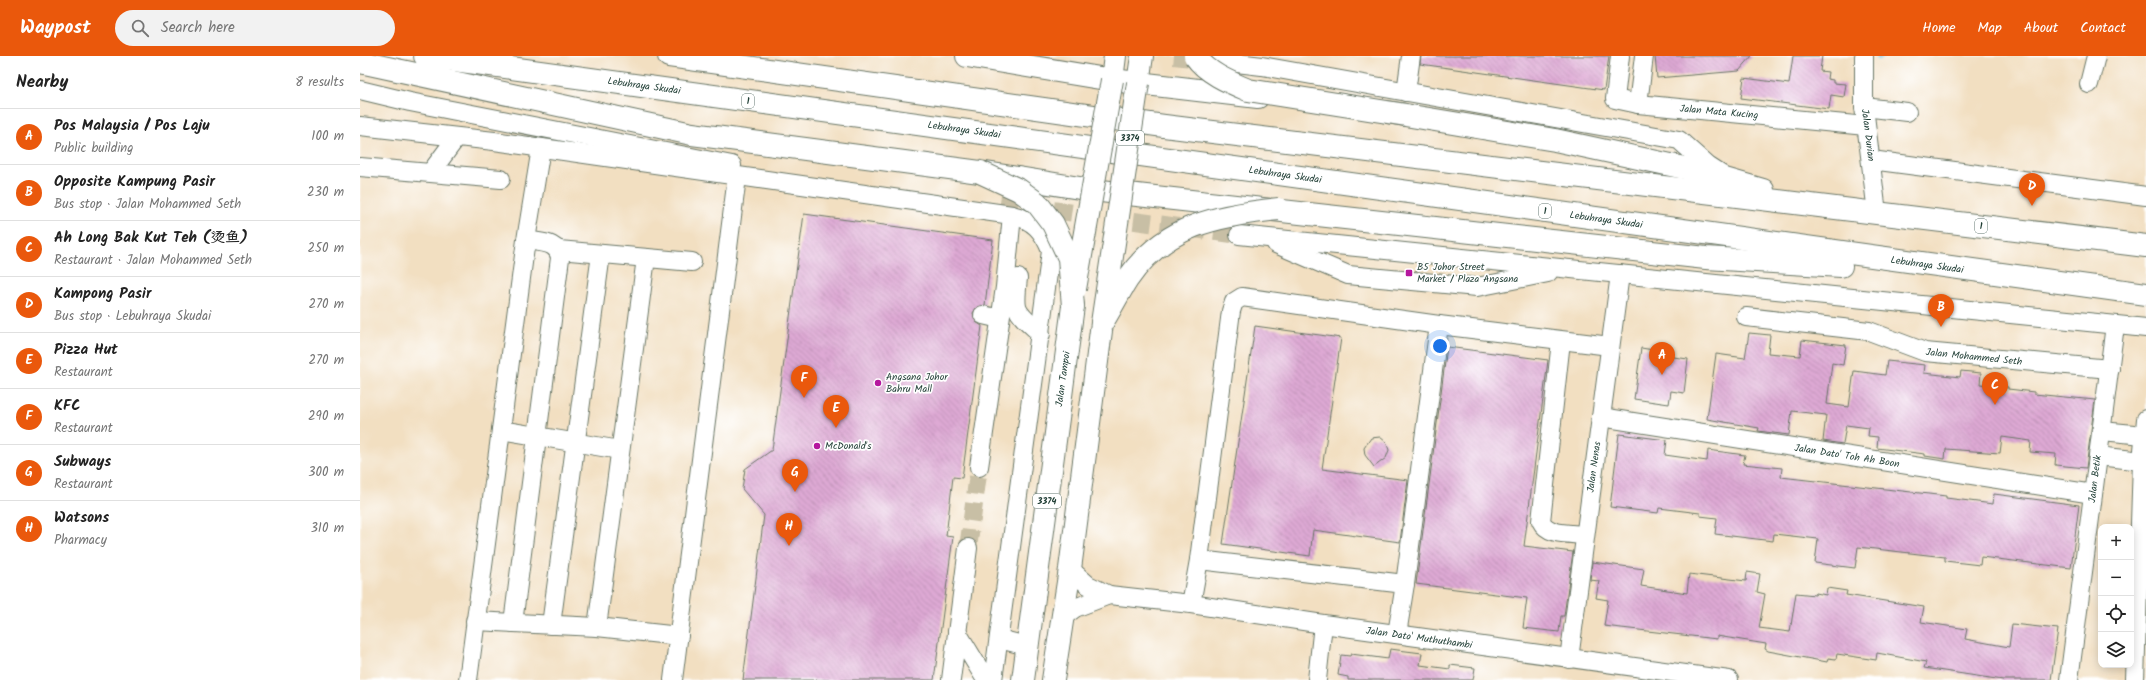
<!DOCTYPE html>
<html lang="en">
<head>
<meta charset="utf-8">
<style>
	:root { --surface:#fff; --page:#f2f2f2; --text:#222; --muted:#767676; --line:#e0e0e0; --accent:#ea580c }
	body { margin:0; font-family:Kalam,"LXGW WenKai TC",sans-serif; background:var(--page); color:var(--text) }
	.controls { position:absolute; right:12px; bottom:12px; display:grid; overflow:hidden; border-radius:8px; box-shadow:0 2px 10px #0003 }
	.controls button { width:36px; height:36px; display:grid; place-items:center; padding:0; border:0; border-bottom:1px solid var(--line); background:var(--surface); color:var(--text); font:20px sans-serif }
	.you { position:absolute; left:1080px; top:290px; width:14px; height:14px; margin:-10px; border:3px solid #fff; border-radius:50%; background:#1a73e8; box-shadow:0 0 0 6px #1a73e833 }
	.badge { display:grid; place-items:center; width:26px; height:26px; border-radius:50%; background:var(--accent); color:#fff; font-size:13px; font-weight:700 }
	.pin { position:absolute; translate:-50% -33px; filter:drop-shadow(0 1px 2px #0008) }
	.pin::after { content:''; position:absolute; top:21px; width:14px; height:12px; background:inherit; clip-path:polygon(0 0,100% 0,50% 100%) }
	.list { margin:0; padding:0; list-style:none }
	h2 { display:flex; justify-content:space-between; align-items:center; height:52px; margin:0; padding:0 16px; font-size:17px }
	h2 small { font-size:13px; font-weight:400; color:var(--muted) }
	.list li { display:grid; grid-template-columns:26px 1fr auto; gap:12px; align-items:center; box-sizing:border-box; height:56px; padding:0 16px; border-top:1px solid var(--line) }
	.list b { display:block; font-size:15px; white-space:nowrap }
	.list p { margin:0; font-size:13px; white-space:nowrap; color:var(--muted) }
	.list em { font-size:13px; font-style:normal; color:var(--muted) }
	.icon { flex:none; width:22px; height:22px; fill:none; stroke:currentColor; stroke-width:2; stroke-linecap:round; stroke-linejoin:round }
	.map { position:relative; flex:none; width:1786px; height:624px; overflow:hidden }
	header { display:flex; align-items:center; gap:24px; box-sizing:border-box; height:56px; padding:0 20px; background:var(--accent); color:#fff }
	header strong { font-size:19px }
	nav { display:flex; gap:22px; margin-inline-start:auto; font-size:14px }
	.search { width:280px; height:36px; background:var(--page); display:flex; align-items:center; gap:10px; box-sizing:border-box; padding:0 14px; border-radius:22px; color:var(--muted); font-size:15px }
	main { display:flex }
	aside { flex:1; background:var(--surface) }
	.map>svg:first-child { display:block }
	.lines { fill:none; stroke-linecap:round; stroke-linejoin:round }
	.stream { stroke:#5ebedd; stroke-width:4.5 }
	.building { fill:url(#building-back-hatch) }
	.minor-tunnel { stroke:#c8bfa5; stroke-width:18; stroke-dasharray:18 9; stroke-linecap:butt }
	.minor-casing { stroke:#697665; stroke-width:20 }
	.major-casing { stroke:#697665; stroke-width:24 }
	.highway-casing { stroke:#697665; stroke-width:24 }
	.minor { stroke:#fff; stroke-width:18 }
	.major { stroke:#fff; stroke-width:22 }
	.highway { stroke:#fff; stroke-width:22 }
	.major-bridge-casing { stroke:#697665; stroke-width:24; stroke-linecap:butt }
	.highway-bridge-casing { stroke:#697665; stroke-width:24; stroke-linecap:butt }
	.major-bridge { stroke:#fff; stroke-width:22 }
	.highway-bridge { stroke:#fff; stroke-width:22 }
	.poi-dot { fill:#b5179e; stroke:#fff; stroke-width:1.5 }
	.labels { text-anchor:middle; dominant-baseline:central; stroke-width:3.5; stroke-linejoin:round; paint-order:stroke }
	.shield { fill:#fff; stroke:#627771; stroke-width:1 }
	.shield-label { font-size:9px; font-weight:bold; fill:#1f3d34 }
	.street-label { font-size:10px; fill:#1f3d34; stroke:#fff }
	.poi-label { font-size:10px; fill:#1f3d34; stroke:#fff; text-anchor:start }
</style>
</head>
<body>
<header>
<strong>Waypost</strong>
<div class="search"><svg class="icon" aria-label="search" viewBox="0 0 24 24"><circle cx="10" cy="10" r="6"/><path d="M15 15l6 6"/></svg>Search here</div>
<nav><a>Home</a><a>Map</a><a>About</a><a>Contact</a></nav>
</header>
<main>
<aside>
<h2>Nearby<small>8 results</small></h2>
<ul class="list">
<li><span class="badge">A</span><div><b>Pos Malaysia / Pos Laju</b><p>Public building</p></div><em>100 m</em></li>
<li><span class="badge">B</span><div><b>Opposite Kampung Pasir</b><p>Bus stop · Jalan Mohammed Seth</p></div><em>230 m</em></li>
<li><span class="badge">C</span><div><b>Ah Long Bak Kut Teh (烫鱼)</b><p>Restaurant · Jalan Mohammed Seth</p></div><em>250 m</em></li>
<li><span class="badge">D</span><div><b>Kampong Pasir</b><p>Bus stop · Lebuhraya Skudai</p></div><em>270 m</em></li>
<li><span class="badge">E</span><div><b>Pizza Hut</b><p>Restaurant</p></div><em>270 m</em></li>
<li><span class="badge">F</span><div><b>KFC</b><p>Restaurant</p></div><em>290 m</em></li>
<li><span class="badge">G</span><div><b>Subways</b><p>Restaurant</p></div><em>300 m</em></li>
<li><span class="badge">H</span><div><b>Watsons</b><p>Pharmacy</p></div><em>310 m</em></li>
</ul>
</aside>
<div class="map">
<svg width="1786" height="624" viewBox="0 0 1786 624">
	<defs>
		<pattern id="building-back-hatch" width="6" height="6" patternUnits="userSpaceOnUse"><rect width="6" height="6" fill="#dea9d4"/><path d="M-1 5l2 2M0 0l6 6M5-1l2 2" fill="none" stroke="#b38bad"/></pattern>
	</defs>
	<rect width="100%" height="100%" fill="#fff"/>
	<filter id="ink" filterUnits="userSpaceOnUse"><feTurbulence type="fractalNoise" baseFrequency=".025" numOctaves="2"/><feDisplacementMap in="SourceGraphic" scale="8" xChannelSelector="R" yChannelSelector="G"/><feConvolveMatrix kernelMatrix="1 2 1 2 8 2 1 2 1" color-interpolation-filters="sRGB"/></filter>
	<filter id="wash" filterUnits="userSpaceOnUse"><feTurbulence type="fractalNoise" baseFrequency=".012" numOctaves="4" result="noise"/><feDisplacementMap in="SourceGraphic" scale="16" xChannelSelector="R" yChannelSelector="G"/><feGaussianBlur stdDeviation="0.9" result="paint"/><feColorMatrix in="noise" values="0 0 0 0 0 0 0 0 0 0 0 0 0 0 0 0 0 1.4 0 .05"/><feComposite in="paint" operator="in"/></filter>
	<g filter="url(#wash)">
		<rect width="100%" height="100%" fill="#f2dfc1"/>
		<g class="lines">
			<path class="stream" d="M1518 2 1524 0"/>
		</g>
		<g id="blocks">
			<g class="building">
				<path d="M1061 0H1249L1244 34 1060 8Z"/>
				<path d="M1295 0H1392L1379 15 1297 22Z"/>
				<path d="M1433 0H1462L1460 15 1468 16 1467 23 1473 24V27L1486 28 1484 41 1471 39 1469 53 1381 42 1384 22 1429 28Z"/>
				<path d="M444 158 633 184 625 249 616 252 613 257 616 266 622 270 602 422 593 421 586 480 593 481 574 624H383L404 459 382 433 385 413 412 394Z"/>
				<path d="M895 270 981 282 962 413 1048 424 1040 486 953 474 950 500 863 488Z"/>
				<path d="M1389 277 1410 279 1408 297 1440 300 1442 284 1486 289 1483 309 1472 307 1467 348 1489 351 1494 315 1525 319 1527 305 1565 309 1564 317 1600 321 1601 315 1621 317 1620 328 1648 331V333L1674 336V338L1735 344 1726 412 1695 409 1696 398 1670 396 1671 385 1642 381 1640 397 1586 393 1585 403 1565 400V398L1517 392 1518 381 1508 380 1509 372 1486 369 1483 388 1463 385 1466 359 1432 355 1429 379 1398 375 1399 372 1347 363 1356 298 1385 302Z"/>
				<path d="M1087 291 1188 304 1164 490 1213 496 1204 560H1201L1199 576 1163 572 1167 542 1056 528Z"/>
				<path d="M1281 292 1306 296V300L1328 303 1324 337 1311 335 1309 348 1274 343Z"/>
				<path d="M1259 378 1307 384 1305 399 1347 405 1348 394 1385 399 1383 408 1422 412 1421 421 1586 440V442L1633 448 1634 438 1719 449 1711 512 1621 501 1620 509 1585 505V501L1498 491 1495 512 1455 507 1458 483 1414 478 1413 485 1355 478 1357 462 1340 460V457L1299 452 1298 457 1250 451Z"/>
				<path d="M1020 381 1026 386 1029 394 1026 402 1014 411 1005 399 1004 392 1011 382Z"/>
				<path d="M1232 506 1284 513 1281 530 1327 537 1329 518 1386 525 1387 516 1400 518 1397 536 1405 538 1399 572 1430 576 1436 537 1455 539 1456 537 1466 539 1467 532 1487 535 1486 539 1564 551 1561 566 1607 573 1605 583 1649 591 1652 568 1698 573 1691 624H1643L1564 612 1566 606 1517 597 1516 604 1477 598 1476 603 1468 602 1467 606 1408 595 1405 593 1406 588 1357 580V583L1244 570 1248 544 1236 542 1239 525 1230 524Z"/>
				<path d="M1030 593 1062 597 1060 609 1090 613V609L1115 612 1113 624H988V621L978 619 981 599 990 600 991 598 1028 603Z"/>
			</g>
		</g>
	</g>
	<g filter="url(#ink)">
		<use href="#blocks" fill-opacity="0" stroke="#697665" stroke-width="1"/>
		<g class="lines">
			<g class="minor-tunnel">
				<path d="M814 0 849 4"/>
				<path d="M640 147 879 179"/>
				<path d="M608 492 619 411"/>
			</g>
			<defs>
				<g id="minor">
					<path d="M1260 0 1255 43 1278 48 1506 70"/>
					<path d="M1504 0V51L1517 157"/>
					<path d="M860 5 902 10 1319 84 1348 110 1362 119"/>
					<path d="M1729 28 1736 0"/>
					<path d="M0 34 50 46 372 109"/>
					<path d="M1046 36 1051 0"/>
					<path d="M1278 48 1284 0"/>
					<path d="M1504 51 1547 56"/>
					<path d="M0 70 134 85 652 159C674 164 683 175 691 195L633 624"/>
					<path d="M1511 104 1786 140"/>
					<path d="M0 111 141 123"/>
					<path d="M71 116 97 81"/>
					<path d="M879 179 1786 272"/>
					<path d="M916 188 988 219 1117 231 1188 217"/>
					<path d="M199 194 332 206"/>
					<path d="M658 222C654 258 655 254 681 278"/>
					<path d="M623 259 640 263"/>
					<path d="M1386 261 1509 275 1565 296 1750 313"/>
					<path d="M1201 285 1181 465C1188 480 1210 477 1225 479"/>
					<path d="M1241 361 1733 438"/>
					<path d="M141 374 260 394"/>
					<path d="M1742 375 1784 379"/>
					<path d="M1738 400 1782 405"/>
					<path d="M619 411 645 231 652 159"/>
					<path d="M839 504 1045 528 1037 578"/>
					<path d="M710 513 728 529 749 539 831 548 963 568 1369 624"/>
					<path d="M1045 528 1079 269"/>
					<path d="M831 548 839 504 871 255 874 246 882 241 1079 269 1250 290"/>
					<path d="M703 561 715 552 749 539"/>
					<path d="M115 565 237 571 319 580"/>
					<path d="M153 567 200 202C198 185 181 187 166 184"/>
					<path d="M191 569 241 198"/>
					<path d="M237 571 286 202"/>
					<path d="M597 576 626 624"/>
					<path d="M639 583 667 590"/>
					<path d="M1209 603 1260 218"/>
					<path d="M108 624 166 184 181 92"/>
					<path d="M313 624 377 121"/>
					<path d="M591 624 608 492"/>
					<path d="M957 624 963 568"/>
					<path d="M1709 624 1755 269"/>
					<path d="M1775 624 1782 405 1786 363"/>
				</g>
				<g id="major">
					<path d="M752 24 755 0"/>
					<path d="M778 27 782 0"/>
					<path d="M663 624 713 250"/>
					<path d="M693 624 710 513 742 267"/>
				</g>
				<g id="highway">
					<path d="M65 0 1786 238"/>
					<path d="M309 0 804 70 1786 190"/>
					<path d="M607 0 752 24 898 41"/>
					<path d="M0 6 332 78 620 116 732 134 1346 202 1481 210"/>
					<path d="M1027 56 1195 84 1334 114 1403 134"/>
				</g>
			</defs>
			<use href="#minor" class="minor-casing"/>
			<use href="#major" class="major-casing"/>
			<use href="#highway" class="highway-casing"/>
			<use href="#minor" class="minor"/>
			<use href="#major" class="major"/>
			<use href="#highway" class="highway"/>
			<defs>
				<g id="major-bridge">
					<path d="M715 233 752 24"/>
					<path d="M742 267 778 27"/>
				</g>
				<g id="highway-bridge">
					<path d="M835 0C847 17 869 26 888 34L1046 59"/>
					<path d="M620 116 659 134 677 147 693 168 709 202 713 250"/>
					<path d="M742 267C751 253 758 238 767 224 804 169 858 159 919 153"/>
				</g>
			</defs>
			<use href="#major-bridge" class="major-bridge-casing"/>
			<use href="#highway-bridge" class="highway-bridge-casing"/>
			<use href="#major-bridge" class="major-bridge"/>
			<use href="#highway-bridge" class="highway-bridge"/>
		</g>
	</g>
	<g class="poi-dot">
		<rect x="1045" y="213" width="8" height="8" rx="2"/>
		<circle cx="518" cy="327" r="4"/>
		<circle cx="457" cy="390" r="4"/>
	</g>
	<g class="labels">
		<g class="shield">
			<rect x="382" y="38" width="12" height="14" rx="3"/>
			<rect x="756" y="75" width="28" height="14" rx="3"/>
			<rect x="1179" y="148" width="12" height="14" rx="3"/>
			<rect x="1615" y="163" width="12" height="14" rx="3"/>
			<rect x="673" y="438" width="28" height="14" rx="3"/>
		</g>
		<g class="shield-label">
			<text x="388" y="45">1</text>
			<text x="770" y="82">3374</text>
			<text x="1185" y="155">1</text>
			<text x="1621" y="170">1</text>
			<text x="687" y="445">3374</text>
		</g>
		<g class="street-label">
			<text transform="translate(284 30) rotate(8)">Lebuhraya Skudai</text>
			<text transform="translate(1359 56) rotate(5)">Jalan Mata Kucing</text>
			<text transform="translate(604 74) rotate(8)">Lebuhraya Skudai</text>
			<text transform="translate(1508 79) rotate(83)">Jalan Durian</text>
			<text transform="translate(925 119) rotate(8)">Lebuhraya Skudai</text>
			<text transform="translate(1246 164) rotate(8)">Lebuhraya Skudai</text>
			<text transform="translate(1567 209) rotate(8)">Lebuhraya Skudai</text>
			<text transform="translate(1614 301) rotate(6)">Jalan Mohammed Seth</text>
			<text transform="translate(703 323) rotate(-82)">Jalan Tampoi</text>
			<text transform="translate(1487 400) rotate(9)">Jalan Dato' Toh Ah Boon</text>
			<text transform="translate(1234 411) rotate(-82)">Jalan Nenas</text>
			<text transform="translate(1735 423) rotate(-83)">Jalan Betik</text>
			<text transform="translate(1059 582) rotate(8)">Jalan Dato' Muthuthambi</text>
		</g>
		<g class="poi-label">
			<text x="1057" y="211">B5 Johor Street<tspan x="1057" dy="12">Market / Plaza Angsana</tspan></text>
			<text x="526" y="321">Angsana Johor<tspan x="526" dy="12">Bahru Mall</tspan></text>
			<text x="465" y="390">McDonald's</text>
		</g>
	</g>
</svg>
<div class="controls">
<button>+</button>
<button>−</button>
<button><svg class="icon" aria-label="locate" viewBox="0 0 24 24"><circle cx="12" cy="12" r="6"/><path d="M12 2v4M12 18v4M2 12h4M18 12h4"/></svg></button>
<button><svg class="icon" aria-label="layers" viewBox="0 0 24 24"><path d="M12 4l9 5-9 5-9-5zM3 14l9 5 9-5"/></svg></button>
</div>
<div class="you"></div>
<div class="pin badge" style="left:1302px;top:319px">A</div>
<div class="pin badge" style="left:1581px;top:271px">B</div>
<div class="pin badge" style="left:1635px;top:349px">C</div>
<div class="pin badge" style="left:1672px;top:150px">D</div>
<div class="pin badge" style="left:476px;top:372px">E</div>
<div class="pin badge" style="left:444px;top:342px">F</div>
<div class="pin badge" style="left:435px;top:436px">G</div>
<div class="pin badge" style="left:429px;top:490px">H</div>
</div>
</main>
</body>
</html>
